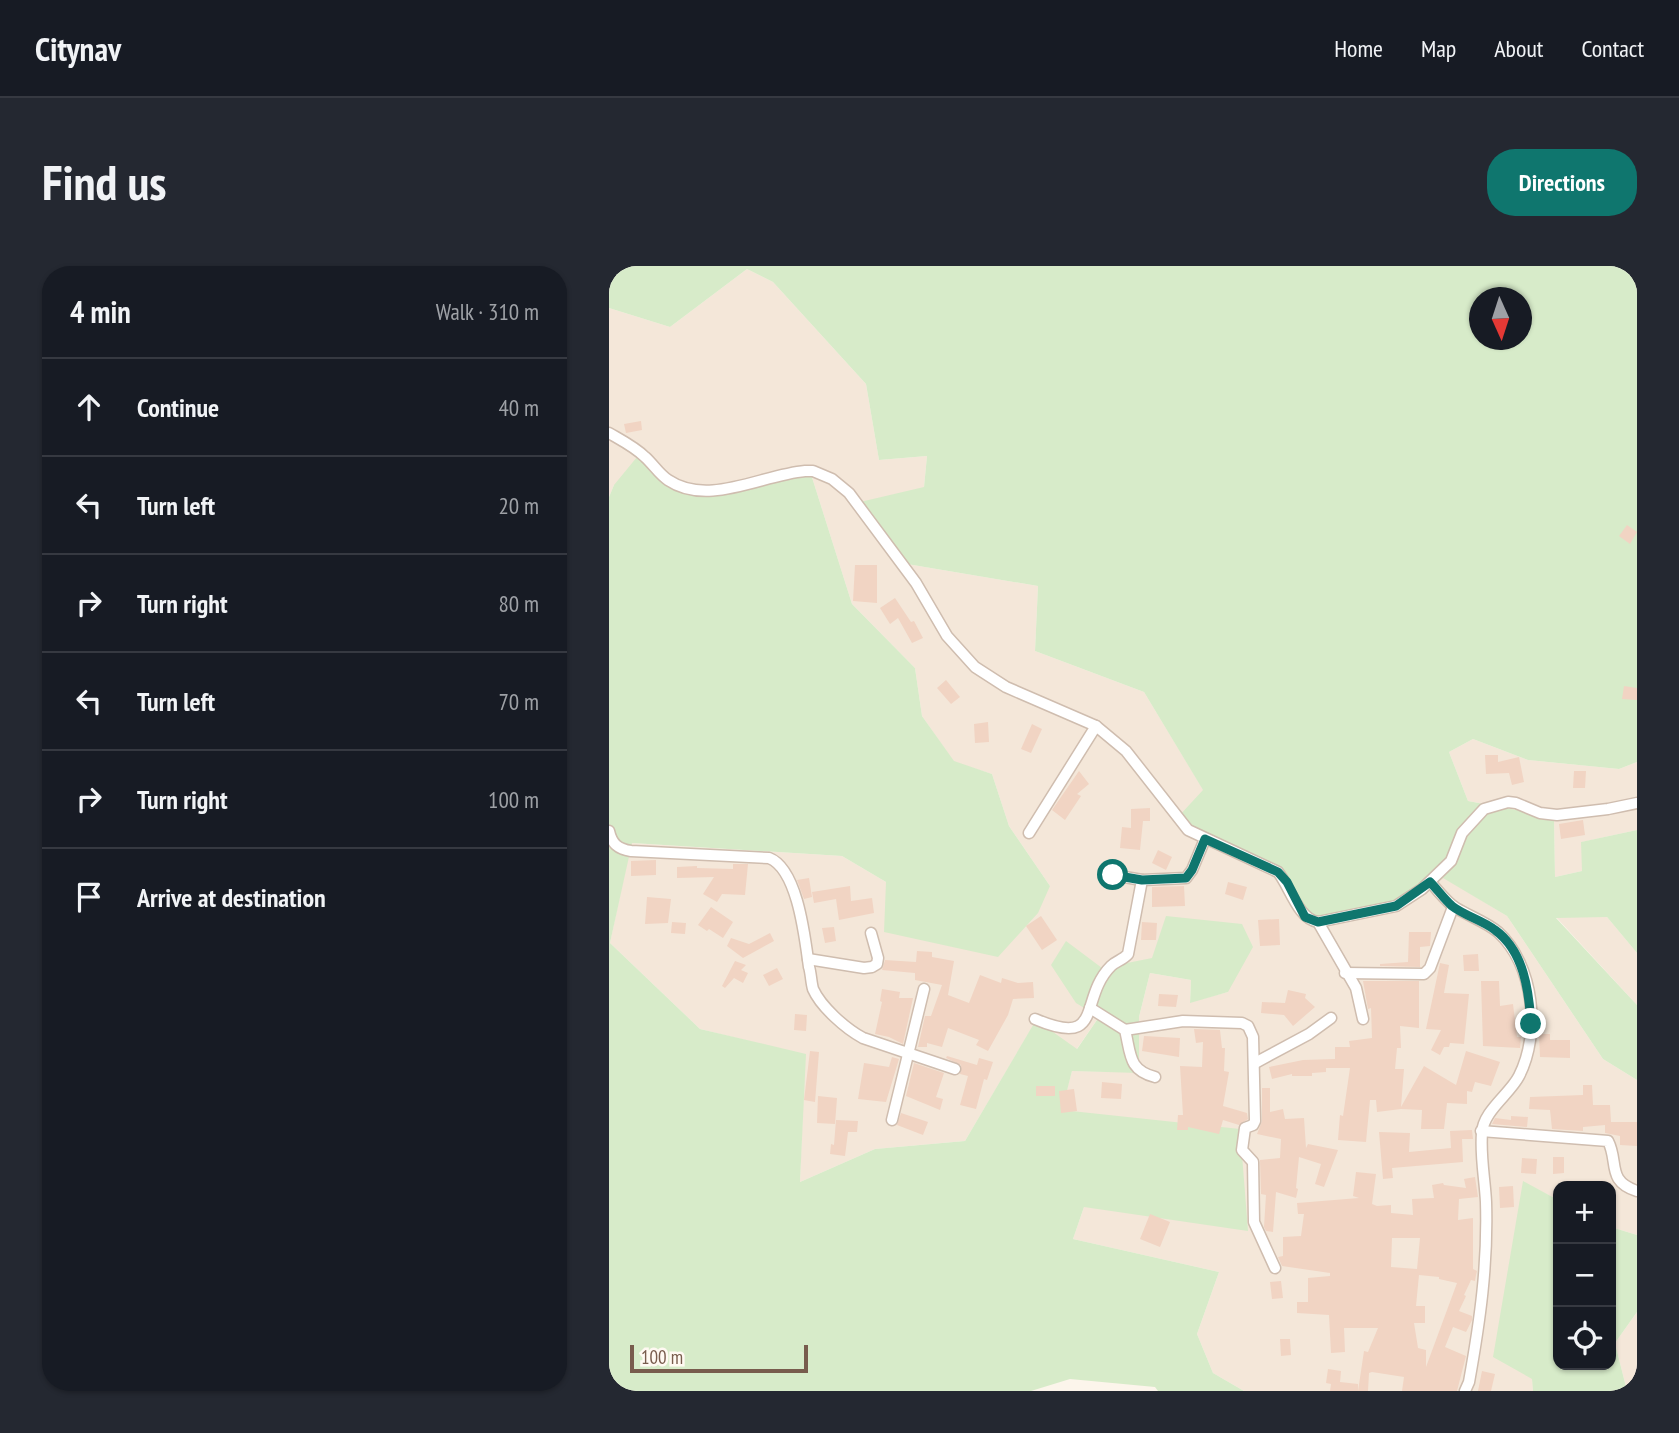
<!DOCTYPE html>
<html lang="en">
<head>
<meta charset="utf-8">
<style>
	:root { --surface:#171b24; --page:#242831; --text:#f1f3f6; --muted:#9ea1a6; --line:#363941; --accent:#0f766e }
	body { margin:0; font-family:"PT Sans Narrow",sans-serif; background:var(--page); color:var(--text) }
	.controls { position:absolute; right:21px; bottom:21px; display:grid; overflow:hidden; border-radius:14px; box-shadow:0 2px 5px #0004 }
	.controls button { width:63px; height:63px; display:grid; place-items:center; padding:0; border:0; border-bottom:2px solid var(--line); background:var(--surface); color:var(--text); font:35px sans-serif }
	.compass { position:absolute; left:860px; top:21px; width:63px; height:63px; border-radius:50%; background:var(--surface); box-shadow:0 2px 5px #0004; rotate:177deg }
	.scale { position:absolute; left:21px; bottom:18px; width:178px; box-sizing:border-box; padding-left:7px; border:4px solid #785c4d; border-top:0; font-size:19px; line-height:24px; white-space:nowrap; color:#785c4d; -webkit-text-stroke:5px #fff9f2; paint-order:stroke }
	.stop { position:absolute; width:21px; height:21px; margin:-16px; border:5px solid #0f766e; border-radius:50%; background:#fff }
	.stop.end { background:#0f766e; border-color:#fff; box-shadow:0 2px 7px #0008 }
	.list { margin:0; padding:0; list-style:none }
	h2 { display:flex; justify-content:space-between; align-items:center; height:91px; margin:0; padding:0 28px; font-size:30px }
	h2 small { font-size:23px; font-weight:400; color:var(--muted) }
	.list li { display:grid; grid-template-columns:46px 1fr auto; gap:21px; align-items:center; box-sizing:border-box; height:98px; padding:0 28px; border-top:2px solid var(--line) }
	.list b { display:block; font-size:26px; white-space:nowrap }
	.list em { font-size:23px; font-style:normal; color:var(--muted) }
	.icon { flex:none; width:38px; height:38px; fill:none; stroke:currentColor; stroke-width:2; stroke-linecap:round; stroke-linejoin:round }
	.map { position:relative; flex:none; width:1028px; height:1125px; overflow:hidden; border-radius:28px }
	header { display:flex; align-items:center; gap:42px; box-sizing:border-box; height:98px; padding:0 35px; background:var(--surface); border-bottom:2px solid var(--line) }
	header strong { font-size:33px }
	nav { display:flex; gap:38px; margin-inline-start:auto; font-size:24px }
	.intro { display:flex; align-items:center; justify-content:space-between; box-sizing:border-box; height:168px; padding:0 42px }
	h1 { margin:0; font-size:49px }
	.button { padding:18px 32px; border-radius:28px; background:var(--accent); color:#fff; font-size:24px; font-weight:700 }
	main { display:flex; gap:42px; padding:0 42px }
	aside { flex:1; background:var(--surface); border-radius:28px; box-shadow:0 2px 5px #0004 }
	.map>svg:first-child { display:block }
	.residential { fill:#f4e7d9 }
	.green { fill:#d7ebc9; fill-rule:evenodd }
	.building { fill:#f1d4c3; fill-rule:evenodd }
	.lines { fill:none; stroke-linecap:round; stroke-linejoin:round }
	.street-casing { stroke:#cfbdaf; stroke-width:13 }
	.street { stroke:#fff; stroke-width:10 }
	.route { stroke:#0f766e; stroke-width:9 }
</style>
</head>
<body>
<header>
<strong>Citynav</strong>
<nav><a>Home</a><a>Map</a><a>About</a><a>Contact</a></nav>
</header>
<div class="intro"><h1>Find us</h1><a class="button">Directions</a></div>
<main>
<aside>
<h2>4 min<small>Walk · 310 m</small></h2>
<ul class="list">
<li><svg class="icon" aria-label="ahead" viewBox="0 0 24 24"><path d="M12 20V5M6 11l6-6 6 6"/></svg><div><b>Continue</b></div><em>40 m</em></li>
<li><svg class="icon" aria-label="left" viewBox="0 0 24 24"><path d="M17 20v-9H6M10 6l-5 5 5 5"/></svg><div><b>Turn left</b></div><em>20 m</em></li>
<li><svg class="icon" aria-label="right" viewBox="0 0 24 24"><path d="M7 20v-9h11M14 6l5 5-5 5"/></svg><div><b>Turn right</b></div><em>80 m</em></li>
<li><svg class="icon" aria-label="left" viewBox="0 0 24 24"><path d="M17 20v-9H6M10 6l-5 5 5 5"/></svg><div><b>Turn left</b></div><em>70 m</em></li>
<li><svg class="icon" aria-label="right" viewBox="0 0 24 24"><path d="M7 20v-9h11M14 6l5 5-5 5"/></svg><div><b>Turn right</b></div><em>100 m</em></li>
<li><svg class="icon" aria-label="arrive" viewBox="0 0 24 24"><path d="M6 21V4h12l-3 4 3 4H6"/></svg><div><b>Arrive at destination</b></div></li>
</ul>
</aside>
<div class="map">
<svg width="1028" height="1125" viewBox="0 0 1028 1125">
	<rect width="100%" height="100%" fill="#fcf5eb"/>
	<g class="residential">
		<path d="M138 3 164 16 257 118 270 194 318 190 315 221 298 298 429 320 426 385 535 426 595 525 658 598 683 620 703 652 790 641 834 611 898 650 994 793 1028 814V969L1002 961V920H949V934L914 916 924 1125H635L604 1107 588 1068 610 1006 464 973 475 941 452 844 463 805 530 806V751L541 707 582 714 581 736 619 726 543 693 493 702 490 751 467 784 427 755 356 875 266 883 191 916 196 789 91 763 1 677 22 577 233 590 277 616 441 620 400 560 383 508 345 496 313 450 306 402 243 338 201 205 112 225 5 219 0 231V42L61 61Z"/>
		<path d="M864 473 919 494 1010 503 1028 496V564L973 576V605L946 611 945 551 859 535 840 486Z"/>
		<path d="M947 651H998L1028 687V739Z"/>
		<path d="M1028 1046V1125H1018L1006 1077Z"/>
	</g>
	<g class="green">
		<path d="M0 0H1028V496L1010 503 919 494 864 473 840 486 859 535 945 551 946 611 973 605 972 576 1028 564V687L998 651 947 652 1028 739V814L994 793 898 650 834 612 790 641 725 657 703 652 683 620 658 598 592 576 569 551 594 524 535 426 426 385 429 320 298 298 251 236 315 221 318 190 270 194 257 118 164 16 138 3 61 61 0 42ZM870 32H912V74H870Z"/>
		<path d="M28 191 75 218 112 225 201 205 243 338 306 402 313 450 345 495 383 508 400 560 441 620 429 647 389 691 275 666 277 616 233 590 23 577 1 677 91 763 197 788 191 916 266 883 356 875 427 754 468 783 490 751 467 737 442 699 457 675 493 702 543 692 557 650 633 658 644 681 619 726 581 737 582 714 541 707 530 751V807L463 805 453 844 631 863 639 965 475 941 464 973 610 1006 588 1068 604 1107 635 1125H549L546 1121 461 1113 422 1125H0V231L5 219Z"/>
		<path d="M914 915 949 934V1099H1002V961L1028 969V1046L1006 1077 1018 1125H924L923 1113 884 1091Z"/>
	</g>
	<g class="building">
		<path d="M32 155 33 164 17 167 15 158Z"/>
		<path d="M1018 259 1028 266 1021 278 1010 270Z"/>
		<path d="M246 299H268V337L244 335Z"/>
		<path d="M286 332 302 356 305 355 314 372 303 377 289 352 281 358 271 342Z"/>
		<path d="M337 414 351 431 342 438 328 422Z"/>
		<path d="M1015 420 1028 422V434L1013 433Z"/>
		<path d="M379 456 380 476 366 477 365 458Z"/>
		<path d="M423 458 433 463 422 487 412 483Z"/>
		<path d="M876 489H889V496L910 491 915 516 903 519 900 507 877 508Z"/>
		<path d="M470 505 480 518 468 528 472 530 456 554 443 544Z"/>
		<path d="M965 505H977L976 522H964Z"/>
		<path d="M541 542V555H534L531 584 511 582 513 561 522 562V543Z"/>
		<path d="M974 554 976 569 952 573 950 558Z"/>
		<path d="M549 584 563 591 557 604 543 597Z"/>
		<path d="M47 594V609L22 610V595Z"/>
		<path d="M124 598H139L136 629 113 628 108 636 94 628 105 611 68 612V601L88 600V602L124 603Z"/>
		<path d="M200 612 203 631 195 633 188 614Z"/>
		<path d="M619 616 638 621 634 634 616 628Z"/>
		<path d="M241 620 242 635 263 632 265 647 230 654 227 633 205 637 203 626Z"/>
		<path d="M575 620 576 640 543 641V621Z"/>
		<path d="M38 631 62 633 59 657 36 658Z"/>
		<path d="M102 641 124 656 114 672 100 663 98 665 89 659Z"/>
		<path d="M432 650 448 674 433 684 417 660Z"/>
		<path d="M670 653 671 679 651 680 649 654Z"/>
		<path d="M63 656 77 657 76 668 62 667Z"/>
		<path d="M533 656 548 657 547 674H532Z"/>
		<path d="M225 661 227 675 216 677 213 662Z"/>
		<path d="M800 666H822L821 680 811 681V701L771 700V698L799 696Z"/>
		<path d="M161 667 165 675 134 692 118 680 122 672 140 678Z"/>
		<path d="M308 685 323 686V691L345 695 339 729 360 737 371 709 392 717 393 712 409 717 424 716 425 732 404 733 399 749 379 785 367 779 370 774 339 762 333 781 318 777V781H309L316 750H322L333 719 306 714V707L273 704 276 694 307 696Z"/>
		<path d="M869 688 870 705H855L854 689Z"/>
		<path d="M126 695 137 699 132 704 139 707 134 717 125 712 116 722 113 720Z"/>
		<path d="M831 697 840 699 835 727 860 728 855 778 841 777 840 781H835L831 789 822 784 832 764 817 763Z"/>
		<path d="M168 702 174 713 160 720 154 709Z"/>
		<path d="M754 715H810V762L791 760 792 782H788L786 803H795L792 841 815 800 847 819 857 785 891 796 882 820 866 816 863 826 858 825V838L838 837 835 863H812L813 844 792 843 768 846 767 834H761L757 876 729 874 731 849 734 850 741 802H717V806L703 807V810H683V808L663 813 660 801 694 794 726 793V781H741L740 775 763 772 762 742 759 743Z"/>
		<path d="M872 715H890L891 740 904 738 908 771H912L911 782 874 780Z"/>
		<path d="M273 723 291 726 290 732H304L294 778 280 771 266 768 273 736 271 735Z"/>
		<path d="M679 724 697 728 696 732 706 741 684 760 675 749 652 747 653 736 676 737Z"/>
		<path d="M550 728 569 729 567 741 549 740Z"/>
		<path d="M186 748 198 749 197 765 185 764Z"/>
		<path d="M585 763 611 764 613 782H616L615 805 620 806 614 840 638 847 639 853 630 859 614 854 610 868 579 861V864H568L569 849H574L571 800 593 801 594 776 587 777Z"/>
		<path d="M930 768H941V774H961V792L931 791Z"/>
		<path d="M535 770 571 772 570 791 533 785Z"/>
		<path d="M201 785 210 786 206 836 195 834Z"/>
		<path d="M338 790 368 799 370 792 384 796 378 814 375 813 367 843 351 839 359 810 351 808 352 799 337 792Z"/>
		<path d="M283 791 290 793 277 836 249 833 255 797 280 801Z"/>
		<path d="M305 797 335 807 327 831 334 833 331 844 297 830Z"/>
		<path d="M493 816 513 818 512 833 492 832Z"/>
		<path d="M974 819H983L984 839H1001L1002 856H1028V880L1011 879V870L996 867V859L974 861V865L943 863 941 844 920 843 921 831 974 829Z"/>
		<rect x="427" y="820" width="19" height="10"/>
		<path d="M653 822H661V846L674 843 676 853 695 852 697 882 699 878 729 884 715 921 706 918 712 898 690 891 687 922 689 923 687 932 667 926 664 966 657 965 655 961 657 929 652 928 651 894 671 892 672 873 648 868 653 855Z"/>
		<path d="M465 823 468 845 452 847 450 825Z"/>
		<path d="M209 830 228 832 226 858 208 857Z"/>
		<path d="M292 847 319 856 314 869 288 859Z"/>
		<path d="M902 850 919 851 918 861 883 858 886 852 902 854Z"/>
		<path d="M227 854 249 855 248 866H239L236 890 221 888 222 878 225 879Z"/>
		<path d="M863 864 864 873H853L854 896 783 902 784 912 774 913 770 866 801 867 800 886 842 882 841 865Z"/>
		<path d="M944 891H955V907L944 908Z"/>
		<path d="M913 892 928 893 927 908 912 907Z"/>
		<path d="M747 906 767 908 763 938 768 940 782 939V947L804 949 803 933 825 932 823 919 834 917 835 919 857 922 855 913 866 911 869 931 850 933 849 954 864 952V1003L868 1005 867 1009 866 1015 862 1014 855 1029 857 1030 850 1045 863 1050V1054L857 1066 844 1061 836 1081 857 1090 848 1125H793L795 1111 763 1106 760 1107 759 1125H721L722 1118 717 1117 719 1103 732 1105 731 1116 749 1118V1125L755 1085 759 1086 769 1062H735L736 1086 722 1087 720 1049 688 1047V1036H699V1012L721 1010V1007L673 1000 669 991 674 990V971L692 970 695 948H689L688 937 750 932 744 930ZM783 972H811L808 1003 782 1001ZM810 1009 830 1011V1013L848 1017 817 1101V1084L809 1082 805 1057H816V1040H807Z"/>
		<path d="M904 920 905 941 891 942 890 921Z"/>
		<path d="M541 948 561 956 551 981 531 973Z"/>
		<path d="M672 1015 674 1032 663 1033 661 1016Z"/>
		<path d="M671 1073H681L682 1089 672 1090Z"/>
		<path d="M873 1105 886 1108 882 1125H869Z"/>
	</g>
	<g class="lines">
		<defs>
			<g id="street">
				<path d="M0 167C12 174 26 181 36 191 44 198 50 208 59 214 99 241 152 209 196 205H204L223 213 240 227 307 317 338 370 366 401 397 421 487 460 517 485 579 564 669 606C681 621 689 653 709 656L787 640 813 623 842 595 853 567 875 543 899 536 907 537 931 547 948 549 999 543 1028 537"/>
				<path d="M0 565C3 578 9 583 22 585L160 592C189 603 196 673 200 701 202 707 202 716 204 723 212 741 237 763 254 772L346 803"/>
				<path d="M420 567 487 460"/>
				<path d="M504 609 533 614 577 612 583 604 596 573"/>
				<path d="M821 616C829 624 837 636 847 642 860 650 877 656 889 666 925 699 932 767 910 810 901 828 874 845 873 867 871 890 876 914 877 936 879 998 871 1055 860 1116L856 1125"/>
				<path d="M709 656 747 722 754 753"/>
				<path d="M199 693 255 702 263 701 268 698 269 692 262 667"/>
				<path d="M736 707 815 708 821 702 844 641"/>
				<path d="M481 742 516 764C522 788 519 804 546 811"/>
				<path d="M426 753C496 783 469 733 502 700 507 695 514 694 519 688L533 614"/>
				<path d="M516 764 574 755 633 757 639 760 644 771 646 855 644 859 636 862 633 884 644 896 645 956 666 1002"/>
				<path d="M646 797 700 768 722 752"/>
				<path d="M283 854 315 723"/>
				<path d="M872 865 999 875C1010 896 997 915 1028 925"/>
			</g>
		</defs>
		<use href="#street" class="street-casing"/>
		<use href="#street" class="street"/>
	</g>
	<g class="lines">
		<path class="route" d="M504 609 533 614 577 612 583 604 596 573 669 606 678 616 696 651 709 656 787 640 821 616C828 623 835 633 843 640 856 650 873 654 886 664 915 685 920 725 922 758"/>
	</g>
</svg>
<div class="controls">
<button>+</button>
<button>−</button>
<button><svg class="icon" aria-label="locate" viewBox="0 0 24 24"><circle cx="12" cy="12" r="6"/><path d="M12 2v4M12 18v4M2 12h4M18 12h4"/></svg></button>
</div>
<svg class="compass" viewBox="-18 -18 36 36"><path d="M0-13l5 13h-10z" fill="#e53935"/><path d="M0 13l5-13h-10z" fill="#9ea1a6"/></svg>
<div class="scale">100 m</div>
<div class="stop" style="left:504px;top:609px"></div>
<div class="stop end" style="left:922px;top:758px"></div>
</div>
</main>
</body>
</html>
